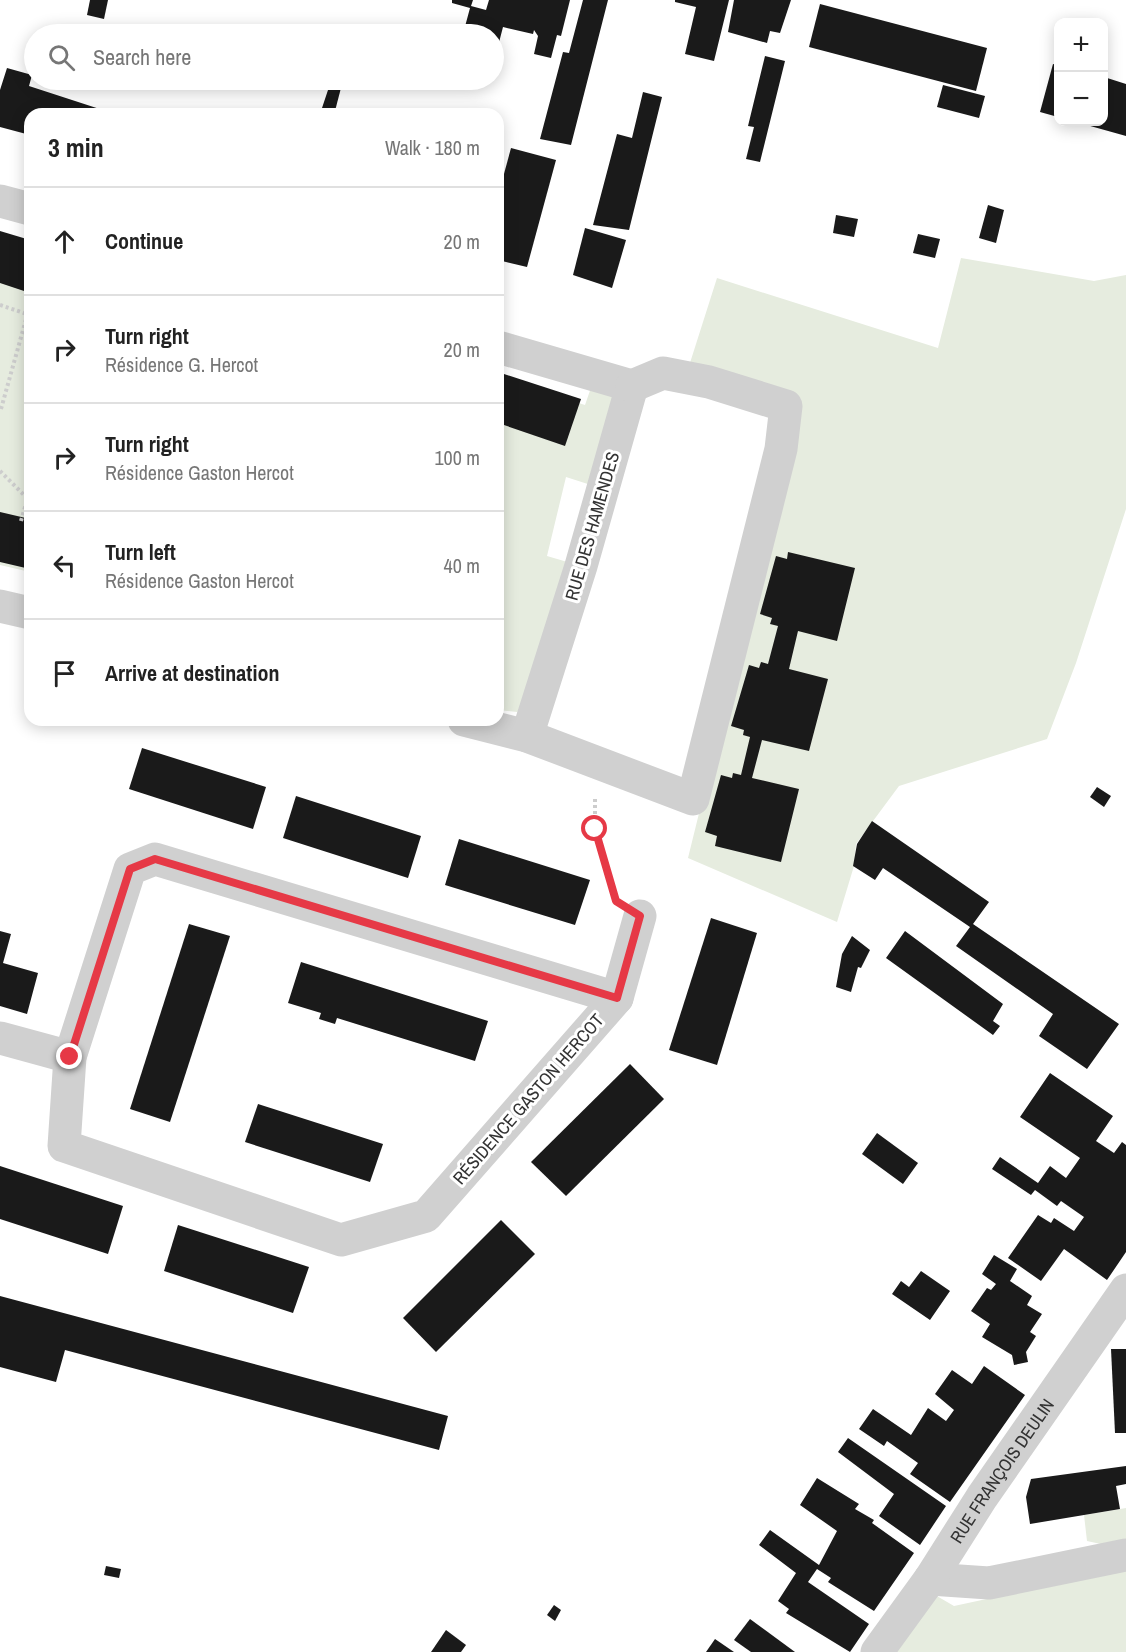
<!DOCTYPE html>
<html lang="en">
<head>
<meta charset="utf-8">
<style>
	:root { --surface:#fff; --page:#f6f6f6; --text:#222; --muted:#767676; --line:#e0e0e0 }
	body { margin:0; font-family:"Archivo Narrow",sans-serif; background:var(--page); color:var(--text) }
	.controls { position:absolute; right:18px; top:18px; display:grid; overflow:hidden; border-radius:12px; box-shadow:0 3px 15px #0003 }
	.controls button { width:54px; height:54px; display:grid; place-items:center; padding:0; border:0; border-bottom:2px solid var(--line); background:var(--surface); color:var(--text); font:30px sans-serif }
	.stop { position:absolute; width:18px; height:18px; margin:-14px; border:4px solid #e63946; border-radius:50%; background:#fff }
	.stop.end { background:#e63946; border-color:#fff; box-shadow:0 2px 6px #0008 }
	.list { margin:0; padding:0; list-style:none }
	h2 { display:flex; justify-content:space-between; align-items:center; height:78px; margin:0; padding:0 24px; font-size:26px }
	h2 small { font-size:20px; font-weight:400; color:var(--muted) }
	.list li { display:grid; grid-template-columns:39px 1fr auto; gap:18px; align-items:center; box-sizing:border-box; height:108px; padding:0 24px; border-top:2px solid var(--line) }
	.list b { display:block; font-size:22px; white-space:nowrap }
	.list p { margin:0; font-size:20px; white-space:nowrap; color:var(--muted) }
	.list em { font-size:20px; font-style:normal; color:var(--muted) }
	.icon { flex:none; width:33px; height:33px; fill:none; stroke:currentColor; stroke-width:2; stroke-linecap:round; stroke-linejoin:round }
	.map { position:relative; flex:none; width:1126px; height:1652px; overflow:hidden }
	.search { position:absolute; background:var(--surface); box-shadow:0 3px 15px #0003; left:24px; top:24px; width:480px; height:66px; display:flex; align-items:center; gap:15px; box-sizing:border-box; padding:0 21px; border-radius:33px; color:var(--muted); font-size:22px }
	.panel { position:absolute; background:var(--surface); box-shadow:0 3px 15px #0003; left:24px; top:108px; width:480px; height:618px; border-radius:18px }
	.map>svg:first-child { display:block }
	.green { fill:#e6ecdf }
	.building { fill:#1a1a1a }
	.lines { fill:none; stroke-linecap:round; stroke-linejoin:round }
	.path { stroke:#cdcdcd; stroke-width:4; stroke-dasharray:3 3; stroke-linecap:butt }
	.minor { stroke:#d0d0d0; stroke-width:33 }
	.route { stroke:#e63946; stroke-width:8 }
	.labels { text-anchor:middle; dominant-baseline:central; stroke-width:6; stroke-linejoin:round; paint-order:stroke }
	.street-label { font-size:18px; fill:#333; stroke:#fff }
</style>
</head>
<body>
<div class="map">
<svg width="1126" height="1652" viewBox="0 0 1126 1652">
	<rect width="100%" height="100%" fill="#fff"/>
	<g class="green">
		<path d="M0 234 30 243V572L0 565Z"/>
		<path d="M961 258 1094 281 1126 275V509L1076 663 1047 739 899 786 856 844 854 866 837 922 688 858 801 399 689 366 717 278 938 348Z"/>
		<path d="M595 376 619 393 594 486 566 477 547 556 581 566 527 707 517 712 498 710V378L585 405Z"/>
		<path d="M1126 1508V1567L1119 1548 1087 1541 1084 1515Z"/>
		<path d="M1126 1569V1652H893L930 1592 954 1606Z"/>
	</g>
	<g class="building">
		<path d="M90 0H108L104 19 87 15Z"/>
		<path d="M452 0H473L471 6 486 10 489 0H570L561 36 557 35 551 58 534 54 538 36 534 30 533 34 503 27 496 54 494 53V34H463L470 8 452 3Z"/>
		<path d="M583 0H608L571 145 540 139 563 52 569 53Z"/>
		<path d="M675 0H729L714 61 685 54 696 7 675 2Z"/>
		<path d="M734 0H791L780 33 770 31 767 43 728 32Z"/>
		<path d="M820 4 987 48 976 91 809 47Z"/>
		<path d="M765 56 785 61 760 162 746 159 754 127 748 126Z"/>
		<path d="M1053 64 1058 65V117L1040 112Z"/>
		<path d="M7 68 32 75 29 86 115 114H30V135L0 127V90Z"/>
		<path d="M1104 77 1126 84V136L1076 122H1104Z"/>
		<path d="M331 81 342 84 335 111 322 108Z"/>
		<path d="M943 85 985 96 979 118 937 107Z"/>
		<path d="M643 92 662 97 629 230 593 225 617 134 632 138Z"/>
		<path d="M511 148 556 160 527 267 498 260V196Z"/>
		<path d="M988 205 1004 210 996 243 979 238Z"/>
		<path d="M836 215 858 219 854 237 833 233Z"/>
		<path d="M585 228 626 240 612 288 573 275Z"/>
		<path d="M0 231 30 240V293L0 283Z"/>
		<path d="M918 234 940 239 935 258 913 253Z"/>
		<path d="M498 372 581 399 565 446 498 423Z"/>
		<path d="M0 512 30 519V569L0 562Z"/>
		<path d="M788 552 855 568 837 641 798 631 789 669 828 679 809 751 762 740 752 778 799 789 781 862 715 846 717 836 705 832 721 775 732 778 733 773 741 775 750 737 743 735 744 730 731 726 749 665 759 668 761 662 768 664 778 626 770 624 772 618 760 614 776 556 787 559Z"/>
		<path d="M142 748 266 787 253 829 129 789Z"/>
		<path d="M1097 787 1111 796 1104 807 1090 797Z"/>
		<path d="M296 796 421 836 408 878 283 838Z"/>
		<path d="M872 821 989 902 973 924 1119 1024 1087 1069 1039 1036 1053 1014 956 946 970 927 883 868 875 880 853 866 857 844Z"/>
		<path d="M459 839 590 880 575 925 445 885Z"/>
		<path d="M711 918 757 933 717 1065 669 1050Z"/>
		<path d="M189 924 230 936 170 1122 130 1109Z"/>
		<path d="M0 931 11 934 3 963 38 973 27 1014 0 1006Z"/>
		<path d="M905 931 1003 1004 993 1021 1000 1026 993 1035 886 958Z"/>
		<path d="M852 936 870 950 861 968 858 967 851 992 836 987 842 954Z"/>
		<path d="M301 962 488 1021 475 1061 337 1018 335 1024 319 1019 321 1013 288 1003Z"/>
		<path d="M630 1064 664 1099 566 1196 531 1162Z"/>
		<path d="M1050 1073 1113 1116 1096 1141 1114 1153 1122 1142 1126 1145V1252L1107 1280 1064 1249 1041 1281 1008 1258 1038 1215 1051 1223 1054 1218 1074 1231 1084 1217 1061 1201 1057 1206 1035 1190 1031 1195 992 1169 1000 1157 1038 1183 1050 1166 1066 1178 1080 1158 1020 1117Z"/>
		<path d="M258 1104 383 1144 370 1182 245 1142Z"/>
		<path d="M877 1133 918 1163 903 1184 862 1154Z"/>
		<path d="M0 1166 123 1206 108 1254 0 1219Z"/>
		<path d="M501 1220 535 1254 436 1352 403 1318Z"/>
		<path d="M178 1225 309 1267 293 1313 164 1271Z"/>
		<path d="M994 1255 1017 1269 1010 1281 1032 1296 1027 1305 1042 1314 1030 1332 1036 1336 1026 1352 1028 1362 1014 1365 1012 1355 982 1337 990 1324 971 1311 987 1288 991 1290 996 1284 982 1274Z"/>
		<path d="M921 1271 950 1291 930 1320 892 1294 901 1281 909 1287Z"/>
		<path d="M0 1296 448 1416 439 1450 65 1350 56 1382 0 1367Z"/>
		<path d="M1111 1349H1126V1433H1115Z"/>
		<path d="M984 1366 1025 1395 950 1502 910 1474 918 1463 887 1441 884 1446 859 1429 873 1409 911 1435 928 1408 946 1421 954 1410 935 1394 952 1370 972 1384Z"/>
		<path d="M848 1438 946 1506 920 1545 879 1516 894 1494 838 1452Z"/>
		<path d="M1126 1466V1484L1116 1486 1120 1509 1030 1524 1026 1497 1031 1479Z"/>
		<path d="M817 1478 859 1504 855 1509 874 1520 872 1523 914 1553 874 1611 828 1582 831 1578 817 1569 808 1582 869 1624 850 1652 786 1613 789 1609 778 1601 796 1573 759 1545 770 1530 819 1565 837 1531 800 1505Z"/>
		<path d="M106 1566 121 1569 119 1578 104 1575Z"/>
		<path d="M554 1605 561 1610 555 1621 547 1615Z"/>
		<path d="M750 1619 795 1652H751L734 1640Z"/>
		<path d="M446 1630 466 1645 461 1652H431Z"/>
		<path d="M715 1639 734 1652H706Z"/>
	</g>
	<g class="lines">
		<g class="path">
			<path d="M0 305 27 314"/>
			<path d="M1 409 30 305"/>
			<path d="M0 471 30 501"/>
			<path d="M21 521 27 500"/>
			<path d="M595 799V829L614 894"/>
		</g>
		<g class="minor">
			<path d="M0 201 30 209"/>
			<path d="M498 347 632 386 581 566 527 736"/>
			<path d="M0 606 30 613"/>
			<path d="M464 720 527 736 693 799 781 449 786 406 709 382 663 373 632 386"/>
			<path d="M155 859 617 998 426 1216 341 1240 64 1146 70 1057 130 869Z"/>
			<path d="M617 998 640 916"/>
			<path d="M0 1038 70 1057"/>
			<path d="M930 1579 989 1583 1126 1555"/>
			<path id="s1" d="M877 1652 930 1579 982 1497 1126 1290"/>
		</g>
	</g>
	<g class="lines">
		<path class="route" d="M70 1057 130 869 155 859 617 998 640 916 616 901 595 829"/>
	</g>
	<g class="labels">
		<g class="street-label">
			<text transform="translate(592 526) rotate(-74)">RUE DES HAMENDES</text>
			<text transform="translate(528 1099) rotate(-49)">RÉSIDENCE GASTON HERCOT</text>
			<text stroke="none"><textPath href="#s1" startOffset="220">RUE FRANÇOIS DEULIN</textPath></text>
		</g>
	</g>
</svg>
<div class="controls">
<button>+</button>
<button>−</button>
</div>
<div class="stop" style="left:595px;top:829px"></div>
<div class="stop end" style="left:70px;top:1057px"></div>
<div class="search"><svg class="icon" aria-label="search" viewBox="0 0 24 24"><circle cx="10" cy="10" r="6"/><path d="M15 15l6 6"/></svg>Search here</div>
<section class="panel">
<h2>3 min<small>Walk · 180 m</small></h2>
<ul class="list">
<li><svg class="icon" aria-label="ahead" viewBox="0 0 24 24"><path d="M12 20V5M6 11l6-6 6 6"/></svg><div><b>Continue</b></div><em>20 m</em></li>
<li><svg class="icon" aria-label="right" viewBox="0 0 24 24"><path d="M7 20v-9h11M14 6l5 5-5 5"/></svg><div><b>Turn right</b><p>Résidence G. Hercot</p></div><em>20 m</em></li>
<li><svg class="icon" aria-label="right" viewBox="0 0 24 24"><path d="M7 20v-9h11M14 6l5 5-5 5"/></svg><div><b>Turn right</b><p>Résidence Gaston Hercot</p></div><em>100 m</em></li>
<li><svg class="icon" aria-label="left" viewBox="0 0 24 24"><path d="M17 20v-9H6M10 6l-5 5 5 5"/></svg><div><b>Turn left</b><p>Résidence Gaston Hercot</p></div><em>40 m</em></li>
<li><svg class="icon" aria-label="arrive" viewBox="0 0 24 24"><path d="M6 21V4h12l-3 4 3 4H6"/></svg><div><b>Arrive at destination</b></div></li>
</ul>
</section>
</div>
</body>
</html>
